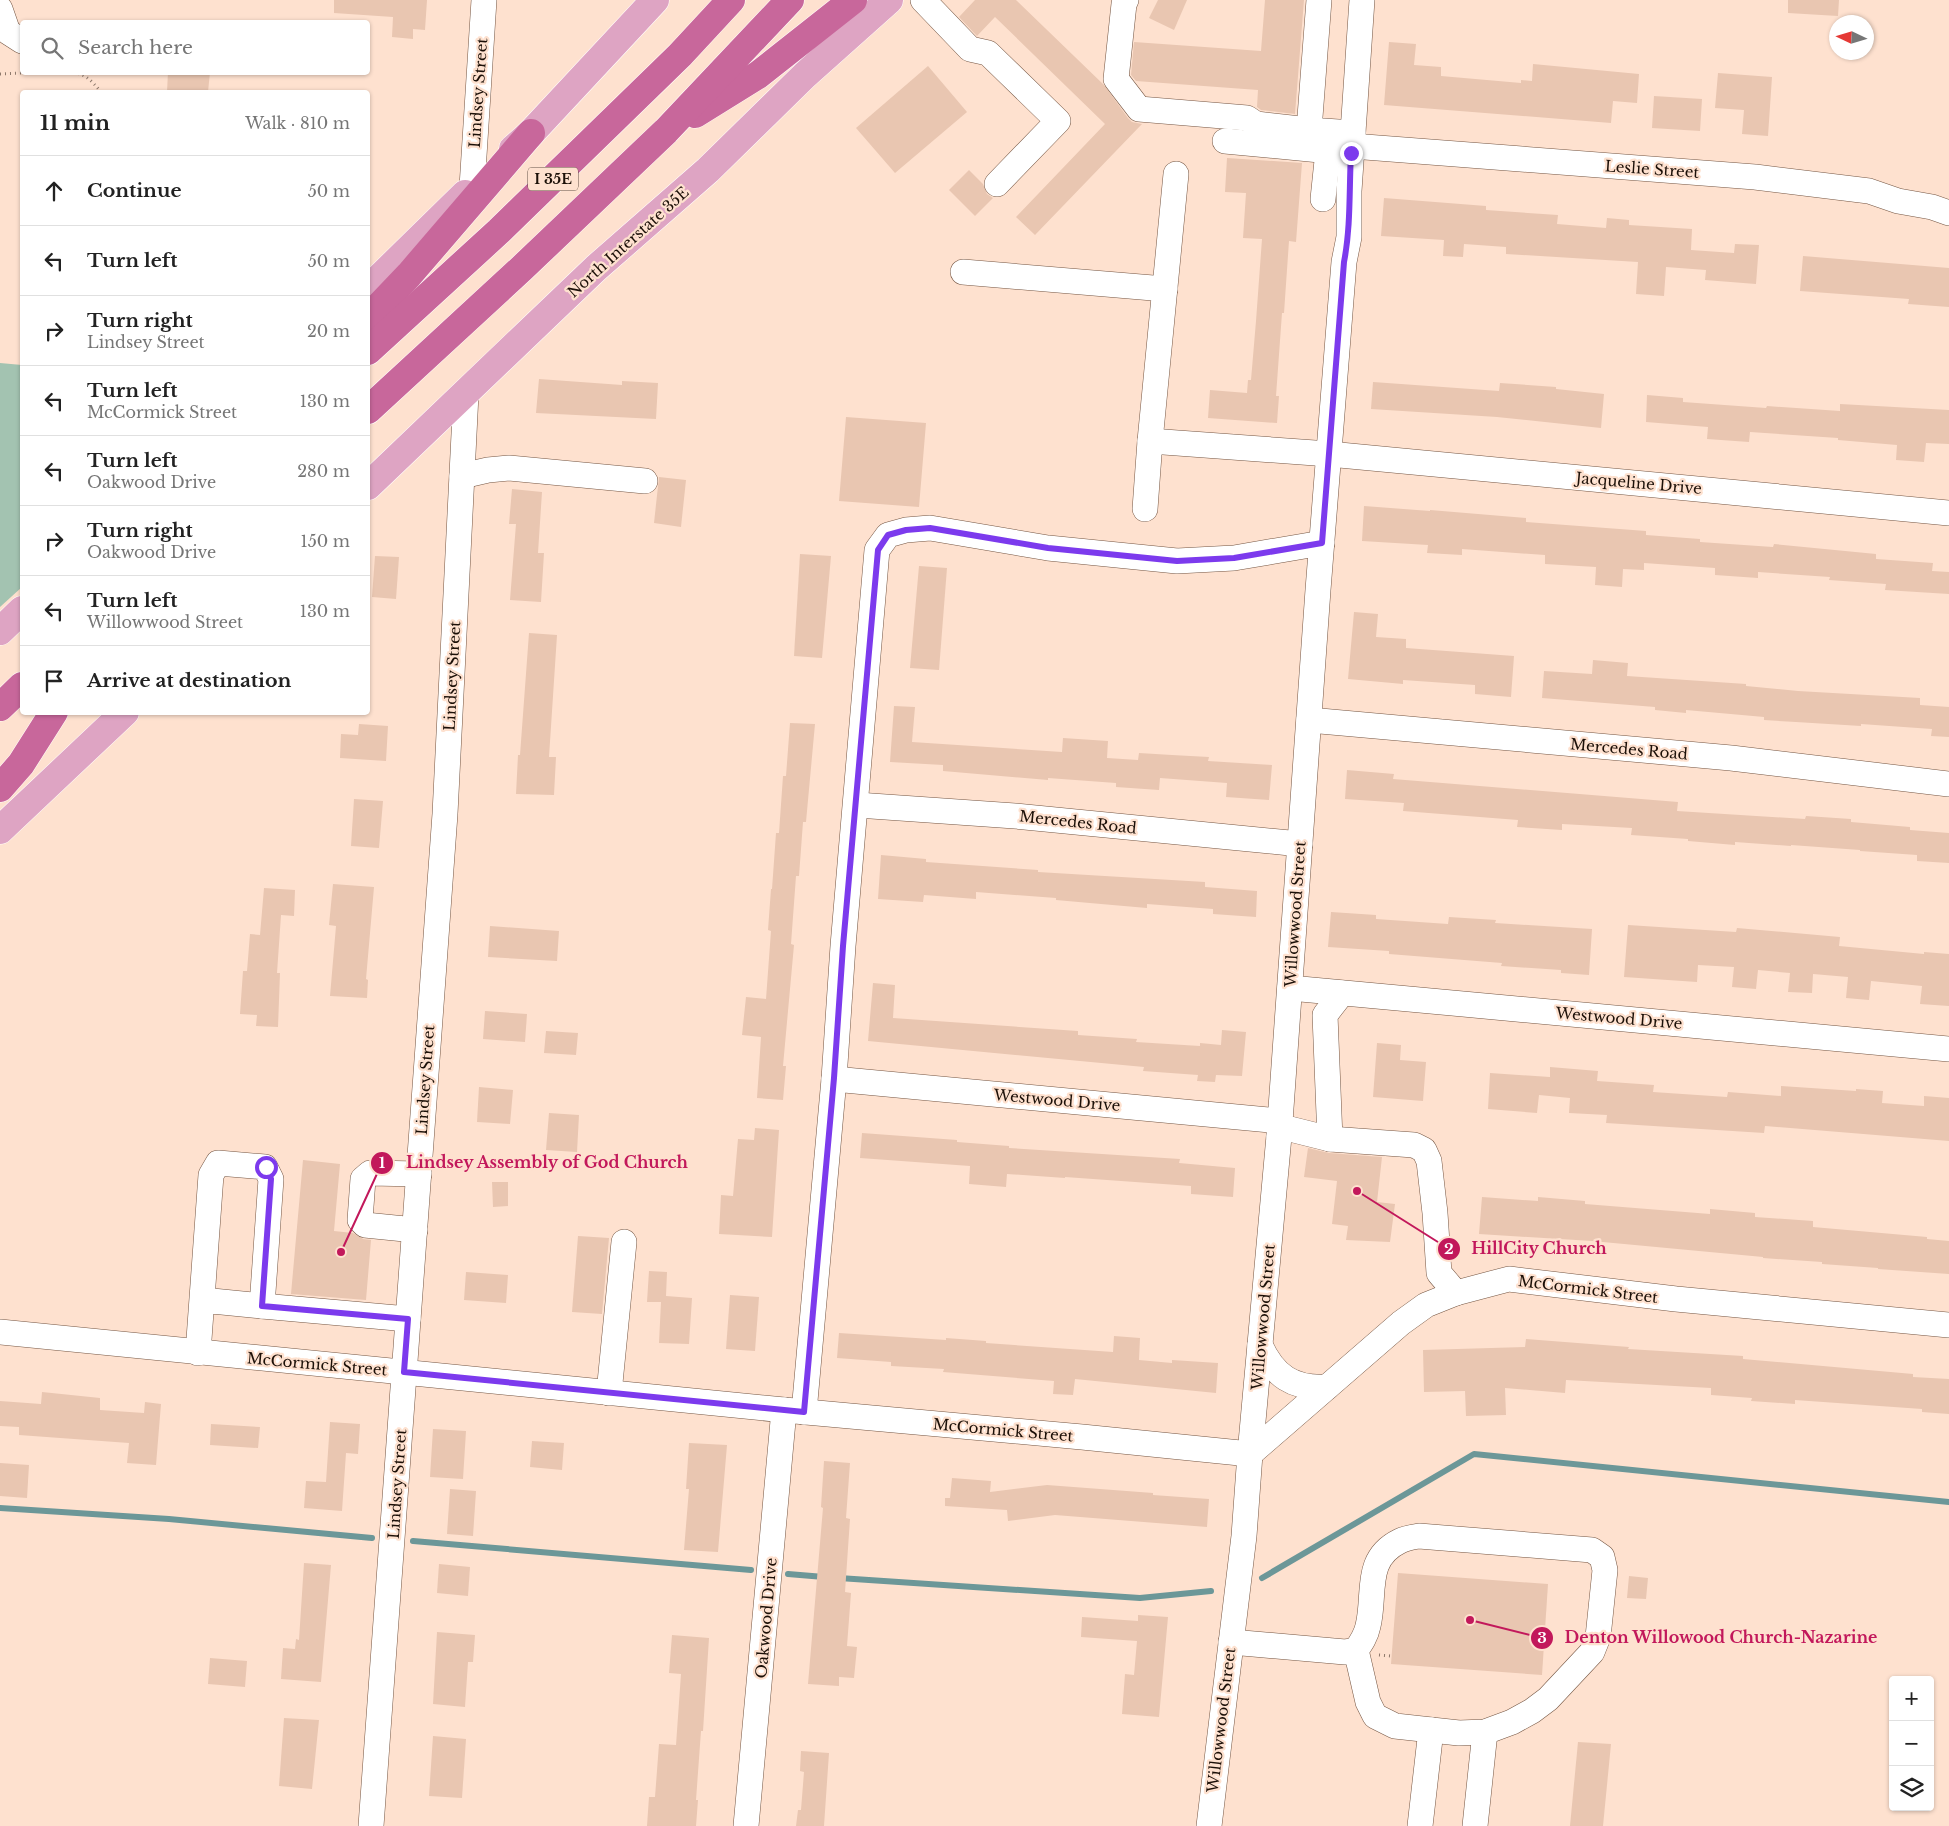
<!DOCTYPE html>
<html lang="en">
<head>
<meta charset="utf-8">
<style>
	:root { --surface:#fff; --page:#f6f6f6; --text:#222; --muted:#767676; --line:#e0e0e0 }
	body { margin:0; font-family:"Libre Baskerville",serif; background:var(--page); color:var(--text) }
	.controls { position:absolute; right:15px; bottom:15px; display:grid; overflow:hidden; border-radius:5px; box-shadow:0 1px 4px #0004 }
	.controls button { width:45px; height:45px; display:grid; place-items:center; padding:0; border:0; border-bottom:1px solid var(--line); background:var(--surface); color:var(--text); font:25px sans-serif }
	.compass { position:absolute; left:1829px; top:15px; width:45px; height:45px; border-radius:50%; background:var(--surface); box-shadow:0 1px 4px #0004; rotate:274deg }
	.stop { position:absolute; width:15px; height:15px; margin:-11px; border:4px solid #7c3aed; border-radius:50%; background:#fff }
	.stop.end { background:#7c3aed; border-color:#fff; box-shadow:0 1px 5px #0008 }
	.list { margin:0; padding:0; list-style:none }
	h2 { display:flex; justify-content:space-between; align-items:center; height:65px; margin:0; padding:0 20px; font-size:21px }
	h2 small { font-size:16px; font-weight:400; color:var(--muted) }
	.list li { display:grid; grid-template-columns:32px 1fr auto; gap:15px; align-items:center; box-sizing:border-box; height:70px; padding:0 20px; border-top:1px solid var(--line) }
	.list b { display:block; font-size:19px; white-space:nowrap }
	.list p { margin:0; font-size:16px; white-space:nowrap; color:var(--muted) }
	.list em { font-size:16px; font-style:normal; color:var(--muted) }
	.icon { flex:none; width:28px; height:28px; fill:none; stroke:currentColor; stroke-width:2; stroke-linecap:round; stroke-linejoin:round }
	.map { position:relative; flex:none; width:1949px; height:1826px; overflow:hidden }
	.search { position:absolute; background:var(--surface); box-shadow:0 1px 4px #0004; left:20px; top:20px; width:350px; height:55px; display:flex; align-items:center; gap:12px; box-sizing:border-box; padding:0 18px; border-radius:5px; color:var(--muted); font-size:19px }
	.panel { position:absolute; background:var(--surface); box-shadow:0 1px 4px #0004; left:20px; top:90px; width:350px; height:625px; border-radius:5px }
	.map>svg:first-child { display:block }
	.green { fill:#a3c3b1 }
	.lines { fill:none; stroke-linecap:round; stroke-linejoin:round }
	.stream { stroke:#6c9798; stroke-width:6 }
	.building { fill:#e9c6b1 }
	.minor-casing { stroke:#755643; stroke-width:26 }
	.major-casing { stroke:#fff; stroke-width:29 }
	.highway-casing { stroke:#fff; stroke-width:29 }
	.path { stroke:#8d786b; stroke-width:3; stroke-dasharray:1 4; stroke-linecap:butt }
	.minor { stroke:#fff; stroke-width:25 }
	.major { stroke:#dea4c3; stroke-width:28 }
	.highway { stroke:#c8679b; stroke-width:28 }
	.route { stroke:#7c3aed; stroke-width:6 }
	.labels { text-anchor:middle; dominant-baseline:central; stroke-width:4.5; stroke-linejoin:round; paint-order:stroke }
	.shield { fill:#fee1cf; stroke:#604f44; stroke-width:1 }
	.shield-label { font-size:14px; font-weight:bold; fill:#1c1008 }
	.street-label { font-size:15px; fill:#1c1008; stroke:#fee1cf }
	.leader { fill:none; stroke:#c2185b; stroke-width:2 }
	.callout-dot { fill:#c2185b; stroke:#fee1cf; stroke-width:2 }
	.mark-label { font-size:15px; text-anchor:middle; font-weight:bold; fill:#fff }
	.callout-label { font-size:16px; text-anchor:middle; font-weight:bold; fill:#c2185b; stroke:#fee1cf; stroke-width:4.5; stroke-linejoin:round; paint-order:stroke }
</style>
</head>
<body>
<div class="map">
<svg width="1949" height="1826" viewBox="0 0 1949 1826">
	<rect width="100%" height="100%" fill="#fee1cf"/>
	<path class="green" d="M0 363 22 365V587L0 607Z"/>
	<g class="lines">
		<g class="stream">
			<path d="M0 1508 169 1519 372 1538"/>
			<path d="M413 1541 751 1570"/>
			<path d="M788 1574 824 1577"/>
			<path d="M839 1578 1140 1598 1211 1591"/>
			<path d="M1262 1578 1474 1454 1949 1502"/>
		</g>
	</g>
	<g class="building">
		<path d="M334 0H427L425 30 413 29V39L392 37 393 17 334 13Z"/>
		<path d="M975 0H1016L1104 85 1128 118 1132 122 1142 124 1035 235 1016 217 1105 124 995 17 977 36 959 17Z"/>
		<path d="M1158 0H1187L1174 30 1149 18Z"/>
		<path d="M1265 0H1304L1295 114 1261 110 1257 107 1258 90 1136 81 1131 75 1134 42 1261 51Z"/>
		<path d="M1788 0H1839L1838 16 1788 13Z"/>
		<path d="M1389 42 1416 44 1414 65 1441 67V76L1521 83V80L1532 81 1533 64 1639 74 1637 103 1613 101 1611 123 1384 105Z"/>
		<path d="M928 66 967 112 895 173 856 128Z"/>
		<path d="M168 72H210L208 92H167Z"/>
		<path d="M1718 73 1772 77 1768 136 1742 134 1744 110 1715 108Z"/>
		<path d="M1654 96 1702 99 1700 131 1652 128Z"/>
		<path d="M1227 158 1302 163 1296 242 1289 241 1284 313H1282L1276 396H1279L1277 423 1208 418 1210 390 1247 393 1248 380H1251L1256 321 1262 239 1243 238 1246 193 1225 192Z"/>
		<path d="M969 170 983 184 987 194 993 198 975 216 949 190Z"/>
		<path d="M1384 198 1486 206V210L1558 215 1557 224 1606 228 1607 218 1629 220V225L1692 229 1691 250 1734 253 1735 244 1759 245 1756 284 1705 280 1706 270 1666 267 1664 296 1636 294 1638 262 1506 254V247L1464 244 1463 257 1443 256 1444 240 1381 236Z"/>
		<path d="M1803 256 1949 268V307L1908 304 1909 299 1800 291Z"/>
		<path d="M539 379 622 385V381L658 383 656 419 536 413Z"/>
		<path d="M1373 382 1499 391 1500 383 1556 387V389L1604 394 1601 428 1497 417 1371 409Z"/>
		<path d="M1647 395 1683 398V402L1766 408 1767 406 1840 411V404L1949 410V444L1926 443 1924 462 1896 460 1897 445 1838 440V438L1750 432 1749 442 1707 439 1708 427 1646 422Z"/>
		<path d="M846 417 926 423 919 507 839 501Z"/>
		<path d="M659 477 686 480 681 527 654 523Z"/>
		<path d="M512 489 542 492 538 553H544L541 602 510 600 516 524H509Z"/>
		<path d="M1364 506 1430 511V510L1526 518V522L1646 531V535L1700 539V542L1773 547 1774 544 1876 554V559L1933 563 1932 571 1949 572V594L1885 590 1886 584 1829 580 1830 577 1758 572V578L1715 575V568L1644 563V570L1623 569 1622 587 1595 585 1596 567 1545 564V555L1462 549V555L1427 553 1428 545 1362 541Z"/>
		<path d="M800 554 831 556 822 658 794 656Z"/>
		<path d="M375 556 399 557 396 599 372 597Z"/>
		<path d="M919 566 947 568 939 670 910 668Z"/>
		<path d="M1354 612 1378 614 1376 637 1406 639V648L1514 656 1511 697 1475 694V685L1403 680V684L1348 679Z"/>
		<path d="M529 633 557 635 549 757H556L554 795 516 794 518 755H520Z"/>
		<path d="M1593 660 1628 663 1627 676 1746 684V686L1798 691 1920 698V705L1949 707V737L1931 736 1932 729 1861 724V726L1796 722 1764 720V717L1686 710V713L1655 710V707L1542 698 1544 671 1592 674Z"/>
		<path d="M894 706 915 707 912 742 1062 752 1063 738 1108 741 1107 758 1138 760 1139 753 1172 755 1209 757 1208 761 1272 765 1269 800 1226 797 1227 783 1160 778 1159 790 1116 787V783L1048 778V780L943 771V765L890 762Z"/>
		<path d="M790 723 815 724 806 822H803L799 876H796L791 944 794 945 783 1066H786L783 1100 757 1098 761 1037 742 1035 746 997 766 999 771 931 768 930 771 889H772L776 833H779L783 776H786Z"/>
		<path d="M359 724 388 726 386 761 340 758 341 734 358 735Z"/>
		<path d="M1347 770 1394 774 1393 779 1678 802 1677 811 1805 819 1806 816 1851 819V822L1910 827V830L1949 833V863L1917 861V855L1860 851V850L1791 845V846L1735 842V845L1688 841V839L1631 835 1632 828 1562 824V830L1517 827 1518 820 1403 811 1404 803 1345 799Z"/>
		<path d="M354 799 383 801 379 848 351 846Z"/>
		<path d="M881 855 926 859V862L1038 870V872L1205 882V887L1257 891 1256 917 1213 914V909L1147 904V908L1101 904 1056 900V898L976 892V899L924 895 923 902 878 899Z"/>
		<path d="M333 884 374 887 366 979 368 980 367 998 330 996 336 926 329 925Z"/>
		<path d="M264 888 295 890 294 916 281 915 277 973H280L278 1027 256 1026 257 1015 240 1014 243 971H247L250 934 260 935Z"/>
		<path d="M1331 912 1376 915V919L1448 924 1449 917 1496 920 1495 923 1592 929 1589 975 1561 973V970L1501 966 1502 963 1389 954V951L1328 947Z"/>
		<path d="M1628 925 1736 932 1737 928 1840 937 1839 946 1924 954V952L1949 954V1006L1920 1004 1922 986 1871 981 1869 1000 1846 998 1848 977 1813 974 1812 993 1788 992 1790 973 1758 970 1756 989 1732 987 1734 967 1698 965 1697 982 1624 977Z"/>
		<path d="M490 926 559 931 557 961 488 957Z"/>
		<path d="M873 983 895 985 893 1018 1078 1031V1035L1137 1039 1136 1042 1200 1046V1043L1221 1045 1222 1030 1246 1032 1242 1076 1216 1075 1215 1082 1197 1081 1198 1075 1143 1071 1144 1067 868 1041Z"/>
		<path d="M485 1011 527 1014 525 1042 483 1039Z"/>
		<path d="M546 1031 578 1033 576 1055 544 1053Z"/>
		<path d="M1377 1043 1401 1045 1400 1060 1426 1062 1423 1101 1373 1097Z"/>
		<path d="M1550 1067 1598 1071 1597 1081 1654 1085 1653 1092 1727 1097 1728 1092 1781 1096V1086L1856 1091V1089L1883 1091 1882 1103 1924 1106V1096L1949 1098V1141L1765 1126 1764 1133 1606 1123 1607 1115 1569 1113 1570 1098 1539 1095 1537 1113 1488 1109 1490 1073 1550 1077Z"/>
		<path d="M479 1087 513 1090 510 1124 477 1122Z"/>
		<path d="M549 1113 579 1115 577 1152 546 1150Z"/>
		<path d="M755 1128 779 1130 772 1237 719 1234 721 1195 733 1196 738 1139 754 1140Z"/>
		<path d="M862 1133 957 1140V1142L1009 1146V1148L1180 1159 1179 1163 1235 1168 1233 1197 1191 1194V1186L1065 1177V1178L1007 1174 1006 1187 969 1184 970 1166 860 1158Z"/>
		<path d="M1308 1148 1329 1153 1382 1157 1377 1202 1395 1204 1390 1242 1346 1240 1348 1226 1332 1224 1337 1181 1304 1177Z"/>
		<path d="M303 1160 340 1164 334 1231 353 1233 363 1239 371 1240 366 1300 291 1294Z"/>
		<path d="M492 1182H508V1206L493 1207Z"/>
		<path d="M1482 1197 1538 1201V1197L1585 1201V1204L1710 1214V1209L1755 1213V1217L1813 1221V1227L1927 1237V1239L1949 1241V1274L1878 1269V1268L1822 1264V1262L1763 1258V1257L1592 1241 1479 1234Z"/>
		<path d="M578 1236 609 1238 602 1314 572 1312Z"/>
		<path d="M649 1271 667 1272 666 1296 692 1298 689 1344 659 1343 661 1302H647Z"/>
		<path d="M466 1272 508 1275 506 1303 464 1300Z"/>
		<path d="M730 1295 759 1297 755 1351 726 1349Z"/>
		<path d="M839 1333 946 1340V1338L986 1341V1343L1113 1352 1114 1336 1140 1338 1139 1360 1172 1363V1360L1218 1363 1216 1393 1075 1379 1073 1395 1053 1394 1054 1381 943 1372 944 1369 891 1366V1362L837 1358Z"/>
		<path d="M1526 1339 1629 1347 1628 1349 1743 1356V1359L1913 1374V1377L1949 1379V1414L1922 1412V1409L1795 1400V1404L1751 1401 1752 1398 1711 1395V1388L1566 1380 1565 1393 1505 1388 1506 1415 1466 1416 1465 1391 1424 1392 1423 1350 1525 1347Z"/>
		<path d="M42 1392 100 1398V1410L144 1413 145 1402 161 1404 156 1465 127 1463 129 1443 19 1435V1427L0 1426V1401L41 1404Z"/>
		<path d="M330 1422 360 1424 358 1454 346 1453 342 1511 304 1508 306 1481 326 1482Z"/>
		<path d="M211 1424 260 1427 258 1448 210 1445Z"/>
		<path d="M433 1429 466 1431 463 1479 430 1477Z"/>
		<path d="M532 1441 564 1443 562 1470 530 1467Z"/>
		<path d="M689 1443 727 1445 718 1552 684 1550 689 1489H686Z"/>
		<path d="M824 1461 850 1463 846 1518 850 1519 845 1592 851 1593 847 1646 857 1647 854 1678 839 1677V1686L808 1684 823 1508 821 1507Z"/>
		<path d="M0 1463 29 1465 27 1498 0 1496Z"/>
		<path d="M952 1478 991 1481 990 1492 1047 1485 1153 1493V1495L1209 1499 1207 1527 1055 1515 1008 1521 1007 1510 945 1506V1498H950Z"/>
		<path d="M450 1489 476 1491 473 1536 447 1534Z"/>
		<path d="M304 1563 331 1565 321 1682 281 1679 283 1648 295 1649 296 1639 299 1640Z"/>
		<path d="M439 1564 470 1567 468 1596 437 1593Z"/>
		<path d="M1398 1573 1548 1584 1542 1675 1391 1664Z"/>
		<path d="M1629 1576 1648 1578 1646 1599 1627 1598Z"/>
		<path d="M1138 1615 1168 1617 1159 1717 1122 1714 1125 1674 1134 1675 1137 1641 1081 1637 1082 1617 1138 1621Z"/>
		<path d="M437 1632 475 1635 473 1662H468L465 1707 433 1704Z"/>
		<path d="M672 1635 709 1638 703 1731H701L696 1800H698L696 1826H647L649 1797H655L659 1744 676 1745 681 1674 669 1673Z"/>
		<path d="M210 1658 247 1661 245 1687 208 1684Z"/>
		<path d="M284 1718 319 1720 312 1789 279 1786Z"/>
		<path d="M433 1736 466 1739 462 1798 429 1796Z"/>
		<path d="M1578 1742 1611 1744 1603 1826H1570Z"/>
		<path d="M801 1751 829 1753 824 1826H796L798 1810H801L804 1772 800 1771Z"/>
	</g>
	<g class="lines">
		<defs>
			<g id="minor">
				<path d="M923 0 970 49 988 53 1058 121 997 184"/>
				<path d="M1126 0 1124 4 1116 79 1139 109 1247 118 1256 124 1309 130"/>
				<path d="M1319 0 1309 130 1353 133"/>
				<path d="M0 9 8 32 22 41"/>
				<path d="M1225 141 1351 153"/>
				<path d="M1352 146 1755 177 1869 191 1898 201 1932 207 1949 213"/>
				<path d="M472 187 484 0"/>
				<path d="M1323 199 1328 151"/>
				<path d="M963 272 1165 289"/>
				<path d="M1150 441 1176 174"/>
				<path d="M462 476 488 470 509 468 645 481"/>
				<path d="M1145 509 1150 441 1329 454 1949 513"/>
				<path d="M1309 720 1731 758 1949 784"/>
				<path d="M857 805 1015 816 1300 844"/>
				<path d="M1290 988 1949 1049"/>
				<path d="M834 1079 1280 1121"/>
				<path d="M1279 1136 1286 1128 1330 1139 1414 1145 1424 1150 1429 1161 1435 1213 1439 1273 1456 1293"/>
				<path d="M1330 1139 1325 1015 1342 993"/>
				<path d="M415 1230 365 1225 360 1220 363 1179 370 1173 419 1174"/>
				<path d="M262 1306 408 1319"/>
				<path d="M0 1332 784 1410 1082 1437 1250 1454 1401 1323 1426 1305 1456 1293 1509 1279 1676 1299 1949 1325"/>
				<path d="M1260 1345C1274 1376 1293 1389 1327 1387"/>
				<path d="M198 1353 211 1175 218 1163 265 1167 271 1179 262 1306 202 1300"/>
				<path d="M609 1393 624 1242"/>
				<path d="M804 1412 834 1079 843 946 877 550 888 535 906 530 930 528 1048 548 1177 561 1234 558 1322 543"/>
				<path d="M1231 1642 1345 1652 1356 1650C1361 1643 1366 1636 1368 1626 1376 1594 1363 1559 1400 1541 1406 1538 1413 1537 1419 1536L1592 1550 1602 1557 1605 1570 1598 1637 1592 1652 1548 1699 1532 1711 1512 1722 1485 1732 1459 1733 1395 1726 1375 1716 1368 1702 1356 1650"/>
				<path d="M371 1826 445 814 466 394"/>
				<path d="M746 1826 784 1410"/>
				<path d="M1209 1826 1244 1536 1250 1454 1279 1136 1318 590 1344 262 1349 237V191L1362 0"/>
				<path d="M1420 1826 1431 1730"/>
				<path d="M1475 1826 1485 1732"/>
			</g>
			<g id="major">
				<path d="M513 149 531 133 655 0"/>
				<path d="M368 289 465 194"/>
				<path d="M368 486 596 268 708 170 805 75 889 0"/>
				<path d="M0 631 22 610"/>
				<path d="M0 830 125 712"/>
			</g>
			<g id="highway">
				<path d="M695 114 758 75 853 0"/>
				<path d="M368 318 409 275 531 133"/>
				<path d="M368 351 499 231 680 55 731 0"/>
				<path d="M368 410 521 269 666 131 790 0"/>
				<path d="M0 707 22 686"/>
				<path d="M0 788 21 764 54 712"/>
			</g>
		</defs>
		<use href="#minor" class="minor-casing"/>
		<use href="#major" class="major-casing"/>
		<use href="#highway" class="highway-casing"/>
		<g class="path">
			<path d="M68 72C85 73 90 79 101 92"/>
			<path d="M0 74 44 72"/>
			<path d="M1379 1655 1391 1656"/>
		</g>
		<use href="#minor" class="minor"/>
		<use href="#major" class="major"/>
		<use href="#highway" class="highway"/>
	</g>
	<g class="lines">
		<path class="route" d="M266 1167 271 1179 262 1306 408 1319 404 1372 804 1412 834 1078 843 946 878 550 888 535 906 530 930 528 1048 548 1177 561 1234 558 1322 543 1344 262C1351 226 1349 189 1351 153"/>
	</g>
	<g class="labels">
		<rect class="shield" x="528" y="167.5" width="50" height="23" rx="4"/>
		<g class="shield-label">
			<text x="553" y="179">I 35E</text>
		</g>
		<g class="street-label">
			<text transform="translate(478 93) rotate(-86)">Lindsey Street</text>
			<text transform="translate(1652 169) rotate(4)">Leslie Street</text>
			<text transform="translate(628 242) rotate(-42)">North Interstate 35E</text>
			<text transform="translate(1639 483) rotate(5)">Jacqueline Drive</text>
			<text transform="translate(452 676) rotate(-87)">Lindsey Street</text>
			<text transform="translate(1629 749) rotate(5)">Mercedes Road</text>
			<text transform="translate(1078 822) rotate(6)">Mercedes Road</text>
			<text transform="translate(1295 914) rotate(-86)">Willowwood Street</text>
			<text transform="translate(1619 1018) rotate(5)">Westwood Drive</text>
			<text transform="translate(425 1080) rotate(-86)">Lindsey Street</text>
			<text transform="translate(1057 1100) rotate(5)">Westwood Drive</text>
			<text transform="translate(1588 1289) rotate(7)">McCormick Street</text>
			<text transform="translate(1263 1317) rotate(-85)">Willowwood Street</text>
			<text transform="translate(317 1364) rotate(5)">McCormick Street</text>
			<text transform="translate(1003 1430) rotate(5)">McCormick Street</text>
			<text transform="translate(397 1484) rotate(-86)">Lindsey Street</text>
			<text transform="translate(766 1618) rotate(-85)">Oakwood Drive</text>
			<text transform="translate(1221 1720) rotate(-83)">Willowwood Street</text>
		</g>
	</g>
	<path class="leader" d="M341 1252L382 1163M1357 1191L1449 1249M1470 1620L1542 1638"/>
	<g class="callout-dot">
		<circle cx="341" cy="1252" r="5"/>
		<circle cx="1357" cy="1191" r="5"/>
		<circle cx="1470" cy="1620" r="5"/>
		<circle cx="382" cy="1163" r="12"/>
		<circle cx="1449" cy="1249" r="12"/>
		<circle cx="1542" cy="1638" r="12"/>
	</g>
	<g class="mark-label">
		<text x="382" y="1168">1</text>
		<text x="1449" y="1254">2</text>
		<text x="1542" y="1643">3</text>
	</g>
	<g class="callout-label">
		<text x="547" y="1168">Lindsey Assembly of God Church</text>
		<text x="1539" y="1254">HillCity Church</text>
		<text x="1721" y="1643">Denton Willowood Church-Nazarine</text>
	</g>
</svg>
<div class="controls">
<button>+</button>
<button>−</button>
<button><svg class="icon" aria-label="layers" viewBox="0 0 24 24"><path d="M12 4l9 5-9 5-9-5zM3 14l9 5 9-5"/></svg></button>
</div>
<svg class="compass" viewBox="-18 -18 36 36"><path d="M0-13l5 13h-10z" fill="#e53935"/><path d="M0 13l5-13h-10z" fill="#767676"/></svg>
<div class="stop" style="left:266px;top:1167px"></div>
<div class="stop end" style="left:1351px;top:153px"></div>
<div class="search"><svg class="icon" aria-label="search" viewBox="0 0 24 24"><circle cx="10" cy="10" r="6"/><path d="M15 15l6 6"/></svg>Search here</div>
<section class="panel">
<h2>11 min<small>Walk · 810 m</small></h2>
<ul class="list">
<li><svg class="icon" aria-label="ahead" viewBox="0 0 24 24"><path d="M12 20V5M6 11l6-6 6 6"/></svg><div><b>Continue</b></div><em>50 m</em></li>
<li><svg class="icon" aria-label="left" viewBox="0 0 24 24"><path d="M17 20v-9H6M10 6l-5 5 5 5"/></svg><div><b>Turn left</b></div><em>50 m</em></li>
<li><svg class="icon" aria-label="right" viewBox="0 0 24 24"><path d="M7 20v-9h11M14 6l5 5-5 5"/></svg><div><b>Turn right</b><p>Lindsey Street</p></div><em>20 m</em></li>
<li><svg class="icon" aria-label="left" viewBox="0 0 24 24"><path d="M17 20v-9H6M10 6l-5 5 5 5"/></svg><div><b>Turn left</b><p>McCormick Street</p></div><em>130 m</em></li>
<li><svg class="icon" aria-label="left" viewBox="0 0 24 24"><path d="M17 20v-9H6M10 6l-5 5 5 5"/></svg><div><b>Turn left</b><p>Oakwood Drive</p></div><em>280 m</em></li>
<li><svg class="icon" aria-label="right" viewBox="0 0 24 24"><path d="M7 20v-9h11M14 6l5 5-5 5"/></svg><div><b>Turn right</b><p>Oakwood Drive</p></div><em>150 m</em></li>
<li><svg class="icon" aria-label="left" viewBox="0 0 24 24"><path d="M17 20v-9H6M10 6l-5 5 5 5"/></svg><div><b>Turn left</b><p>Willowwood Street</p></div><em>130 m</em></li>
<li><svg class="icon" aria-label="arrive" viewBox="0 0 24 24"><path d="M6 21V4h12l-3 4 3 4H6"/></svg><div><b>Arrive at destination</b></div></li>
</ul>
</section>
</div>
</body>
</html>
